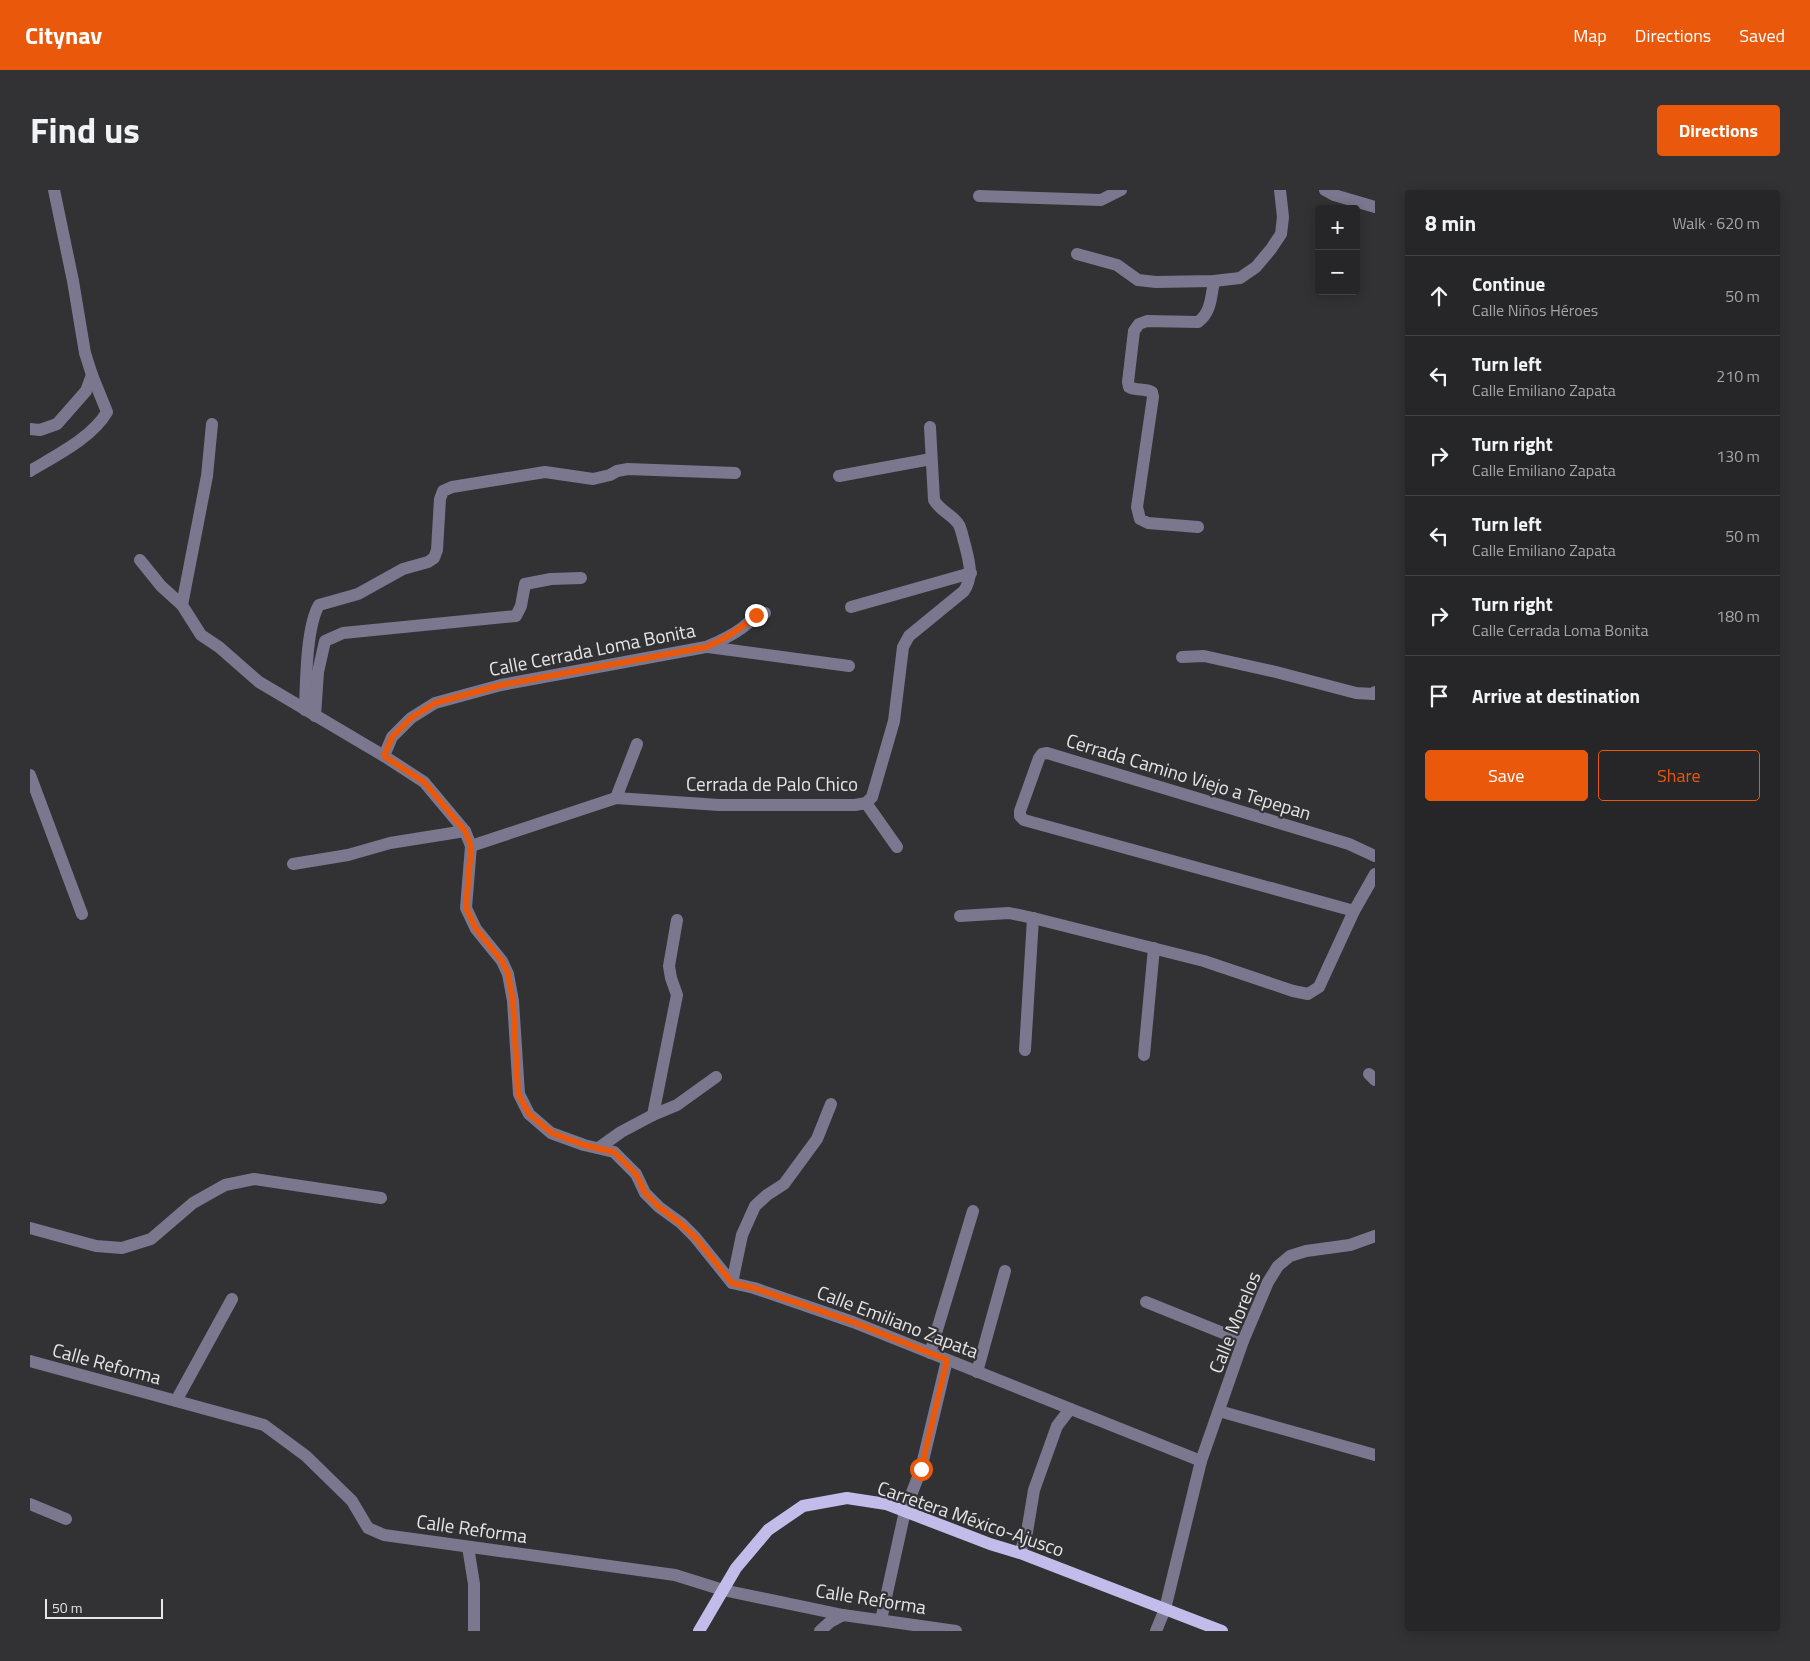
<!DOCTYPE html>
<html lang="en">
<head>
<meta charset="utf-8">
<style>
	:root { --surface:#262527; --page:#323133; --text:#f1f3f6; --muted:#a4a5a7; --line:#424244; --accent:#ea580c }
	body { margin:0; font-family:"Titillium Web",sans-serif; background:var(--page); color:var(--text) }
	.controls { position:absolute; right:15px; top:15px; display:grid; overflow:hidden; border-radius:5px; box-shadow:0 2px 12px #0003 }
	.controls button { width:45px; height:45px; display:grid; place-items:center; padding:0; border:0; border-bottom:1px solid var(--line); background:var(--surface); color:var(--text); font:25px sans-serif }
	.scale { position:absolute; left:15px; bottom:12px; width:118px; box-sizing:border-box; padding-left:5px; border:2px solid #e5e4e6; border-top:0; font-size:14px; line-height:18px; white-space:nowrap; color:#e5e4e6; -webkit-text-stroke:4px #323134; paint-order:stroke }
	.stop { position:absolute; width:15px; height:15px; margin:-11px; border:4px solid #ea580c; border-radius:50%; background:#fff }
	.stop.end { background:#ea580c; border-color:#fff; box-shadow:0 1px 5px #0008 }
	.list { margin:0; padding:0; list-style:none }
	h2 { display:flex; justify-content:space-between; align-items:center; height:65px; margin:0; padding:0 20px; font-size:21px }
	h2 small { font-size:16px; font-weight:400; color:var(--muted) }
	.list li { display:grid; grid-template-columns:32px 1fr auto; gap:15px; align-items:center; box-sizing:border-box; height:80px; padding:0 20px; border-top:1px solid var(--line) }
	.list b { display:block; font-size:19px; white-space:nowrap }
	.list p { margin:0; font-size:16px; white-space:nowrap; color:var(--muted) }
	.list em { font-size:16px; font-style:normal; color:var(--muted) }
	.actions { display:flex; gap:10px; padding:15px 20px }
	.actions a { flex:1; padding:11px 0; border:1px solid var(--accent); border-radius:5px; text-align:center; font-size:18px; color:var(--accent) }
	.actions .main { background:var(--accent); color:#fff }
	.icon { flex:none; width:28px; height:28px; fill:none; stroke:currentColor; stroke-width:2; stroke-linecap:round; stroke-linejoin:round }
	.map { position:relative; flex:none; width:1345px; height:1441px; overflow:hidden; border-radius:5px }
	header { display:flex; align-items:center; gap:30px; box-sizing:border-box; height:70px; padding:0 25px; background:var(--accent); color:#fff }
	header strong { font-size:24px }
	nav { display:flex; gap:28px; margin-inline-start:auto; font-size:18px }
	.intro { display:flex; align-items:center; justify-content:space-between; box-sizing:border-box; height:120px; padding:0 30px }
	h1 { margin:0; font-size:35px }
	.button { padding:12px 22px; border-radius:5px; background:var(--accent); color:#fff; font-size:18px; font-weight:700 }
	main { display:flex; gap:30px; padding:0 30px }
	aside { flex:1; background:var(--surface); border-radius:5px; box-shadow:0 2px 12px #0003 }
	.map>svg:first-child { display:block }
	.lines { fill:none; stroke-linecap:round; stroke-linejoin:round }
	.minor { stroke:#7a778e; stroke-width:12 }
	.major { stroke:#c2bceb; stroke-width:12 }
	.route { stroke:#ea580c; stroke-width:6 }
	.labels { text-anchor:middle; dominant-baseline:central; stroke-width:4.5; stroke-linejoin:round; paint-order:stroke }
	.street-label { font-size:19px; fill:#e5e4e6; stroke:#323134 }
</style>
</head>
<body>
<header>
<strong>Citynav</strong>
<nav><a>Map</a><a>Directions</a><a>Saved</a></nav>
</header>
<div class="intro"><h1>Find us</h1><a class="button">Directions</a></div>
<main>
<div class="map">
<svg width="1345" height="1441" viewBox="0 0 1345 1441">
	<rect width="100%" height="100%" fill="#323134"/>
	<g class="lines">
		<g class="minor">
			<path d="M1295 0 1304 5 1345 17"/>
			<path d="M949 6 1071 10 1091 0"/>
			<path d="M1047 64 1087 75 1108 90 1126 92 1184 91 1210 88 1226 77 1241 59 1251 44 1253 27 1250 0"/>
			<path d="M182 234 177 286 152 415 171 445 189 457 229 492 354 566 394 592 435 641 441 656 436 718 446 739 472 771 478 784 483 811 489 904 499 924 521 943 554 955 584 962 606 984 615 1003 629 1017 651 1033 665 1047 702 1093 724 1098 823 1132 1171 1271"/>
			<path d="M0 239 10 240 27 234 56 201 62 185"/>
			<path d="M0 281C25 266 62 248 77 222L62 185 55 163 43 91 24 0"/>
			<path d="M809 286 901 269"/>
			<path d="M1168 337 1118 333 1110 329 1107 317 1123 207 1122 202C1114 198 1106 201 1099 197L1098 192 1104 141 1109 134 1117 131 1168 132C1181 123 1181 107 1184 91"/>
			<path d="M110 370 131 396 152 415"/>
			<path d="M821 417 941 383"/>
			<path d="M678 457 819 476"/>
			<path d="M1152 467 1174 466 1246 482 1326 503 1343 504 1345 502"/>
			<path d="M275 520C276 493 276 437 289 415L328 404 373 379 398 372 404 368 407 360 410 309 413 301 422 297 515 282 563 289 580 285 587 281 598 279 705 283"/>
			<path d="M285 526 288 482 295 451 313 443 486 426 491 416 495 394 521 389 551 388"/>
			<path d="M354 566 362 547 381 528 405 513 471 495 676 457C688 452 701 446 712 438 720 432 724 426 735 423"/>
			<path d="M0 585 52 724"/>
			<path d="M586 608 607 554"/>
			<path d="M836 613 867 657"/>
			<path d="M441 656 586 608 689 615H825L836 613 842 607 864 531 873 457 879 446 934 401C944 386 939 371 935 355 933 349 932 341 929 335 923 325 910 321 904 310L900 237"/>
			<path d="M263 674 318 665 360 653 435 641"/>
			<path d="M1324 721 994 630 990 626V621L1009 568 1012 564 1017 563 1319 654 1345 666"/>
			<path d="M930 726 979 723 1003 728 1174 771 1263 801 1278 804 1289 797 1324 721 1345 684"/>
			<path d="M995 860 1003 728"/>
			<path d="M1114 865 1124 758"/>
			<path d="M1339 884 1345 890"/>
			<path d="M623 925 647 805 641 788 639 776 647 730"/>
			<path d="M570 957 591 942 623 925 647 915 686 887"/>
			<path d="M0 1038 66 1056 92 1058 121 1049 163 1013 195 995 224 989 351 1008"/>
			<path d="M702 1093 712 1045 725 1016 737 1005 754 994 787 949 801 914"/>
			<path d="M1116 1112 1213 1151"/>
			<path d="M900 1163 943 1021"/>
			<path d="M0 1171 234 1235 276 1266 322 1311 338 1338 354 1345 645 1385 693 1400 813 1425 926 1441"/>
			<path d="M947 1182 975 1081"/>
			<path d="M146 1211 202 1109"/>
			<path d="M1189 1221 1345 1265"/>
			<path d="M0 1314 36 1329"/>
			<path d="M438 1357 444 1394V1441"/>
			<path d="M990 1363 997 1342 1004 1300 1027 1236 1040 1219"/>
			<path d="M851 1430 875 1321 891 1279 917 1170"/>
			<path d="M790 1441 800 1432 813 1425"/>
			<path d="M1126 1441 1135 1419 1171 1271 1213 1151 1238 1092 1248 1076 1260 1066 1276 1061 1320 1055 1345 1046"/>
		</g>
		<path class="major" d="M669 1441 706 1378 738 1340 773 1316 817 1308 856 1314 960 1354 990 1363 1192 1441"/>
	</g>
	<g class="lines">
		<path class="route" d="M726 425C711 439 695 449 676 457L471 495 405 513 381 528 362 547 354 566 394 592 435 641 441 656 436 718 446 739 472 771 478 784 483 812 488 904 499 924 522 943 554 955 584 962 606 984 615 1003 629 1017 650 1033 665 1047 702 1093 724 1098 823 1132 917 1170 891 1279"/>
	</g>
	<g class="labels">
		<g class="street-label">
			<text transform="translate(562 459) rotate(-11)">Calle Cerrada Loma Bonita</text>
			<text transform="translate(1159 586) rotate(17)">Cerrada Camino Viejo a Tepepan</text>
			<text x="742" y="593">Cerrada de Palo Chico</text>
			<text transform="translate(868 1131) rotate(21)">Calle Emiliano Zapata</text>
			<text transform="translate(1204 1132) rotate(-68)">Calle Morelos</text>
			<text transform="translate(77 1173) rotate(15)">Calle Reforma</text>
			<text transform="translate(941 1328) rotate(19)">Carretera México-Ajusco</text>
			<text transform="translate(442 1338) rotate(8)">Calle Reforma</text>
			<text transform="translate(841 1408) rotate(9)">Calle Reforma</text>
		</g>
	</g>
</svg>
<div class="controls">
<button>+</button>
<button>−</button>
</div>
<div class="scale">50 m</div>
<div class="stop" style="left:891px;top:1279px"></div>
<div class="stop end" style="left:726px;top:425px"></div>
</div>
<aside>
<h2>8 min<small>Walk · 620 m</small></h2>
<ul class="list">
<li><svg class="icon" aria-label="ahead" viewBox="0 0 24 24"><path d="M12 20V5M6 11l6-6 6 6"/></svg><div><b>Continue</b><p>Calle Niños Héroes</p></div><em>50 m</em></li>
<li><svg class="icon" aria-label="left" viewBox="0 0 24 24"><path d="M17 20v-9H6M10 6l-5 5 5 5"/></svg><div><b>Turn left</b><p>Calle Emiliano Zapata</p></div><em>210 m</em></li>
<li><svg class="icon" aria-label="right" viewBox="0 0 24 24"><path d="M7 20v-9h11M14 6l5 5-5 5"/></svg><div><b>Turn right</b><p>Calle Emiliano Zapata</p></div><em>130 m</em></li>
<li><svg class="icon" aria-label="left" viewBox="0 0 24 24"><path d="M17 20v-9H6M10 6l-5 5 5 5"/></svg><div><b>Turn left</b><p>Calle Emiliano Zapata</p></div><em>50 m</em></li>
<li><svg class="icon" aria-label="right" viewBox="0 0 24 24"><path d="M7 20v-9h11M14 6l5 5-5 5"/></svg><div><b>Turn right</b><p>Calle Cerrada Loma Bonita</p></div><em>180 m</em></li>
<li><svg class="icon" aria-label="arrive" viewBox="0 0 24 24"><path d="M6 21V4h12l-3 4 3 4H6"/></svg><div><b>Arrive at destination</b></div></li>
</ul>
<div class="actions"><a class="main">Save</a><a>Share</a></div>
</aside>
</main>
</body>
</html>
